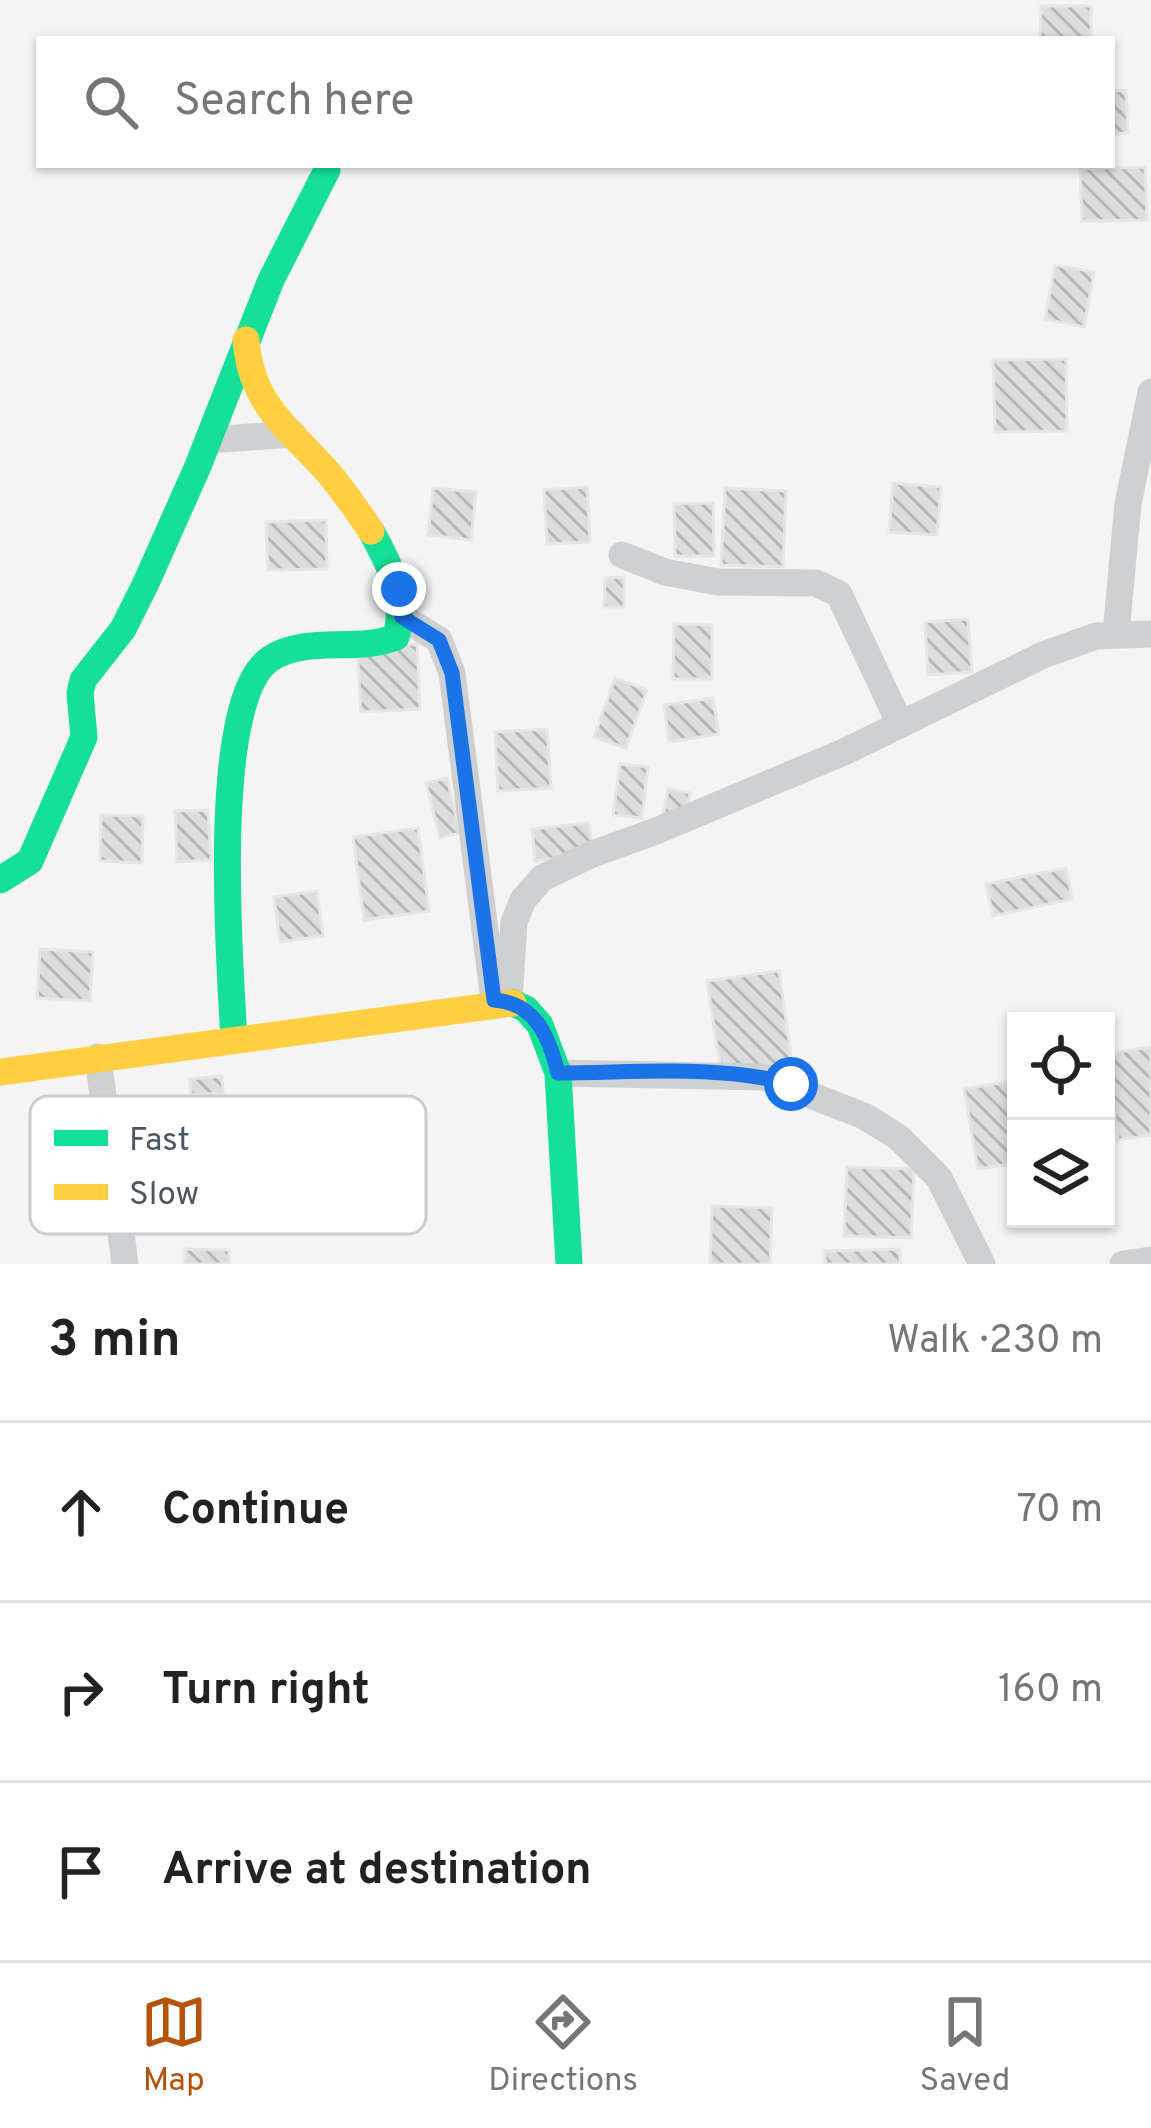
<!DOCTYPE html>
<html lang="en">
<head>
<meta charset="utf-8">
<style>
	:root { --surface:#fff; --page:#f6f6f6; --text:#222; --muted:#767676; --line:#e0e0e0; --accent:#b45309 }
	body { margin:0; font-family:Overpass,sans-serif; background:var(--page); color:var(--text) }
	.controls { position:absolute; right:36px; bottom:36px; display:grid; overflow:hidden; border-radius:0px; box-shadow:0 3px 9px #0004 }
	.controls button { width:108px; height:108px; display:grid; place-items:center; padding:0; border:0; border-bottom:3px solid var(--line); background:var(--surface); color:var(--text); font:60px sans-serif }
	.stop { position:absolute; width:36px; height:36px; margin:-27px; border:9px solid #1a73e8; border-radius:50%; background:#fff }
	.stop.end { background:#1a73e8; border-color:#fff; box-shadow:0 3px 12px #0008 }
	.list { margin:0; padding:0; list-style:none }
	h2 { display:flex; justify-content:space-between; align-items:center; height:156px; margin:0; padding:0 48px; font-size:51px }
	h2 small { font-size:39px; font-weight:400; color:var(--muted) }
	.list li { display:grid; grid-template-columns:78px 1fr auto; gap:36px; align-items:center; box-sizing:border-box; height:180px; padding:0 48px; border-top:3px solid var(--line) }
	.list b { display:block; font-size:45px; white-space:nowrap }
	.list em { font-size:39px; font-style:normal; color:var(--muted) }
	.icon { flex:none; width:66px; height:66px; fill:none; stroke:currentColor; stroke-width:2; stroke-linecap:round; stroke-linejoin:round }
	.map { position:relative; flex:none; width:1151px; height:1264px; overflow:hidden }
	.search { position:absolute; background:var(--surface); box-shadow:0 3px 9px #0004; left:36px; right:36px; top:36px; height:132px; display:flex; align-items:center; gap:30px; box-sizing:border-box; padding:0 42px; border-radius:0px; color:var(--muted); font-size:45px }
	.sheet { height:696px; background:var(--surface) }
	nav { display:flex; justify-content:space-around; align-items:center; box-sizing:border-box; height:168px; border-top:3px solid var(--line); background:var(--surface); font-size:33px; color:var(--muted) }
	nav a { display:grid; justify-items:center; gap:6px }
	nav .on { color:var(--accent) }
	.map>svg:first-child { display:block }
	.building { fill:url(#building-back-hatch); stroke:#e5e6e7; stroke-width:3 }
	.lines { fill:none; stroke-linecap:round; stroke-linejoin:round }
	.street { stroke:#ced0d2; stroke-width:27 }
	.fast { stroke:#16e098; stroke-width:27 }
	.slow { stroke:#ffcf43; stroke-width:27 }
	.route { stroke:#1a73e8; stroke-width:15 }
	.key { fill:#fff; stroke:#c9ccd0; stroke-width:3 }
	.key-label { font-size:33px; fill:#4a5661 }
</style>
</head>
<body>
<div class="map">
<svg width="1151" height="1264" viewBox="0 0 1151 1264">
	<defs>
		<pattern id="building-back-hatch" width="6" height="6" patternUnits="userSpaceOnUse" patternTransform="scale(3)"><rect width="6" height="6" fill="#ddddde"/><path d="M-1 5l2 2M0 0l6 6M5-1l2 2" fill="none" stroke="#b5b6b7"/></pattern>
	</defs>
	<rect width="100%" height="100%" fill="#f4f4f4"/>
	<g class="building">
		<path d="M1041 6H1091V39H1040Z"/>
		<path d="M1126 90 1128 133 1112 134V91Z"/>
		<path d="M1145 167 1147 220 1082 221 1080 169Z"/>
		<path d="M1055 265 1094 272 1084 327 1045 319Z"/>
		<path d="M1066 359 1067 431 995 432 993 360Z"/>
		<path d="M893 483 941 487 937 535 889 532Z"/>
		<path d="M587 487 590 542 547 544 544 490Z"/>
		<path d="M433 488 476 492 471 540 428 535Z"/>
		<path d="M725 488 786 491 783 567 721 565Z"/>
		<path d="M713 503 714 556H675L674 504Z"/>
		<path d="M326 520 327 569 268 570 266 522Z"/>
		<path d="M624 577V607H604L605 578Z"/>
		<path d="M968 619 972 672 928 675 925 622Z"/>
		<path d="M674 624 712 625V679H673Z"/>
		<path d="M417 644 420 709 361 712 357 647Z"/>
		<path d="M615 678 647 690 626 748 594 737Z"/>
		<path d="M713 698 719 734 669 742 664 705Z"/>
		<path d="M547 729 551 788 498 791 495 732Z"/>
		<path d="M620 764 648 767 642 818 613 815Z"/>
		<path d="M447 778 460 833 440 838 426 783Z"/>
		<path d="M668 789 690 793 683 826 662 822Z"/>
		<path d="M208 810 211 860 177 862 175 811Z"/>
		<path d="M101 815 143 816 142 863 100 861Z"/>
		<path d="M589 823 593 854 535 861 532 829Z"/>
		<path d="M418 828 429 911 364 920 353 837Z"/>
		<path d="M1066 868 1072 899 993 916 986 884Z"/>
		<path d="M317 891 323 936 280 942 274 897Z"/>
		<path d="M40 949 93 952 90 1001 37 998Z"/>
		<path d="M779 971 792 1062 721 1072 707 981Z"/>
		<path d="M1151 1047V1135L1118 1140 1106 1054Z"/>
		<path d="M222 1076 223 1093 191 1095 190 1079Z"/>
		<path d="M1016 1080V1163L978 1169 964 1089Z"/>
		<path d="M847 1167 914 1169 911 1238 844 1236Z"/>
		<path d="M712 1206 772 1208 770 1264H710Z"/>
		<path d="M185 1249 229 1250V1264H185Z"/>
		<path d="M900 1249V1264H825V1251Z"/>
	</g>
	<g class="lines">
		<g class="street">
			<path d="M208 440 293 434"/>
			<path d="M622 555 665 572 718 582 816 583 839 594 900 724"/>
			<path d="M402 617 439 640 452 673 494 1000"/>
			<path d="M1116 633 1128 504 1151 392"/>
			<path d="M509 1001 514 922 523 900 542 878 590 855 656 831 844 752 1043 655 1096 636 1151 634"/>
			<path d="M98 1057 125 1264"/>
			<path d="M558 1073 764 1077 864 1116 898 1137 939 1178 982 1264"/>
			<path d="M1123 1264 1151 1260"/>
		</g>
		<g class="fast">
			<path d="M0 880 30 861 84 737 80 693 83 680 123 629 146 583 198 466 271 280 327 170"/>
			<path d="M513 1003 526 1009 540 1025 558 1073 569 1264"/>
			<path d="M234 1039C230 967 209 700 270 659 305 635 357 653 396 637 407 598 390 565 371 531"/>
		</g>
		<g class="slow">
			<path d="M246 340C251 403 285 425 325 469 342 488 357 510 371 531"/>
			<path d="M0 1072 513 1003"/>
		</g>
	</g>
	<g class="lines">
		<path class="route" d="M399 589 402 617 439 640 452 673 494 1000C536 1003 549 1037 558 1073 634 1073 717 1064 791 1084"/>
	</g>
	<rect x="30" y="1096" width="396" height="138" rx="18" class="key"/>
	<rect x="54" y="1130" width="54" height="16" fill="#16e098"/>
	<rect x="54" y="1184" width="54" height="16" fill="#ffcf43"/>
	<g class="key-label">
		<text x="129" y="1150">Fast</text>
		<text x="129" y="1204">Slow</text>
	</g>
</svg>
<div class="controls">
<button><svg class="icon" aria-label="locate" viewBox="0 0 24 24"><circle cx="12" cy="12" r="6"/><path d="M12 2v4M12 18v4M2 12h4M18 12h4"/></svg></button>
<button><svg class="icon" aria-label="layers" viewBox="0 0 24 24"><path d="M12 4l9 5-9 5-9-5zM3 14l9 5 9-5"/></svg></button>
</div>
<div class="stop" style="left:791px;top:1084px"></div>
<div class="stop end" style="left:399px;top:589px"></div>
<div class="search"><svg class="icon" aria-label="search" viewBox="0 0 24 24"><circle cx="10" cy="10" r="6"/><path d="M15 15l6 6"/></svg>Search here</div>
</div>
<section class="sheet">
<h2>3 min<small>Walk · 230 m</small></h2>
<ul class="list">
<li><svg class="icon" aria-label="ahead" viewBox="0 0 24 24"><path d="M12 20V5M6 11l6-6 6 6"/></svg><div><b>Continue</b></div><em>70 m</em></li>
<li><svg class="icon" aria-label="right" viewBox="0 0 24 24"><path d="M7 20v-9h11M14 6l5 5-5 5"/></svg><div><b>Turn right</b></div><em>160 m</em></li>
<li><svg class="icon" aria-label="arrive" viewBox="0 0 24 24"><path d="M6 21V4h12l-3 4 3 4H6"/></svg><div><b>Arrive at destination</b></div></li>
</ul>
</section>
<nav>
<a class="on"><svg class="icon" aria-label="map" viewBox="0 0 24 24"><path d="M3 6l6-2 6 2 6-2v14l-6 2-6-2-6 2zM9 4v14M15 6v14"/></svg>Map</a>
<a><svg class="icon" aria-label="directions" viewBox="0 0 24 24"><path d="M12 3l9 9-9 9-9-9zM9 14v-3h6M13 9l2 2-2 2"/></svg>Directions</a>
<a><svg class="icon" aria-label="saved" viewBox="0 0 24 24"><path d="M7 4h10v16l-5-4-5 4z"/></svg>Saved</a>
</nav>
</body>
</html>
